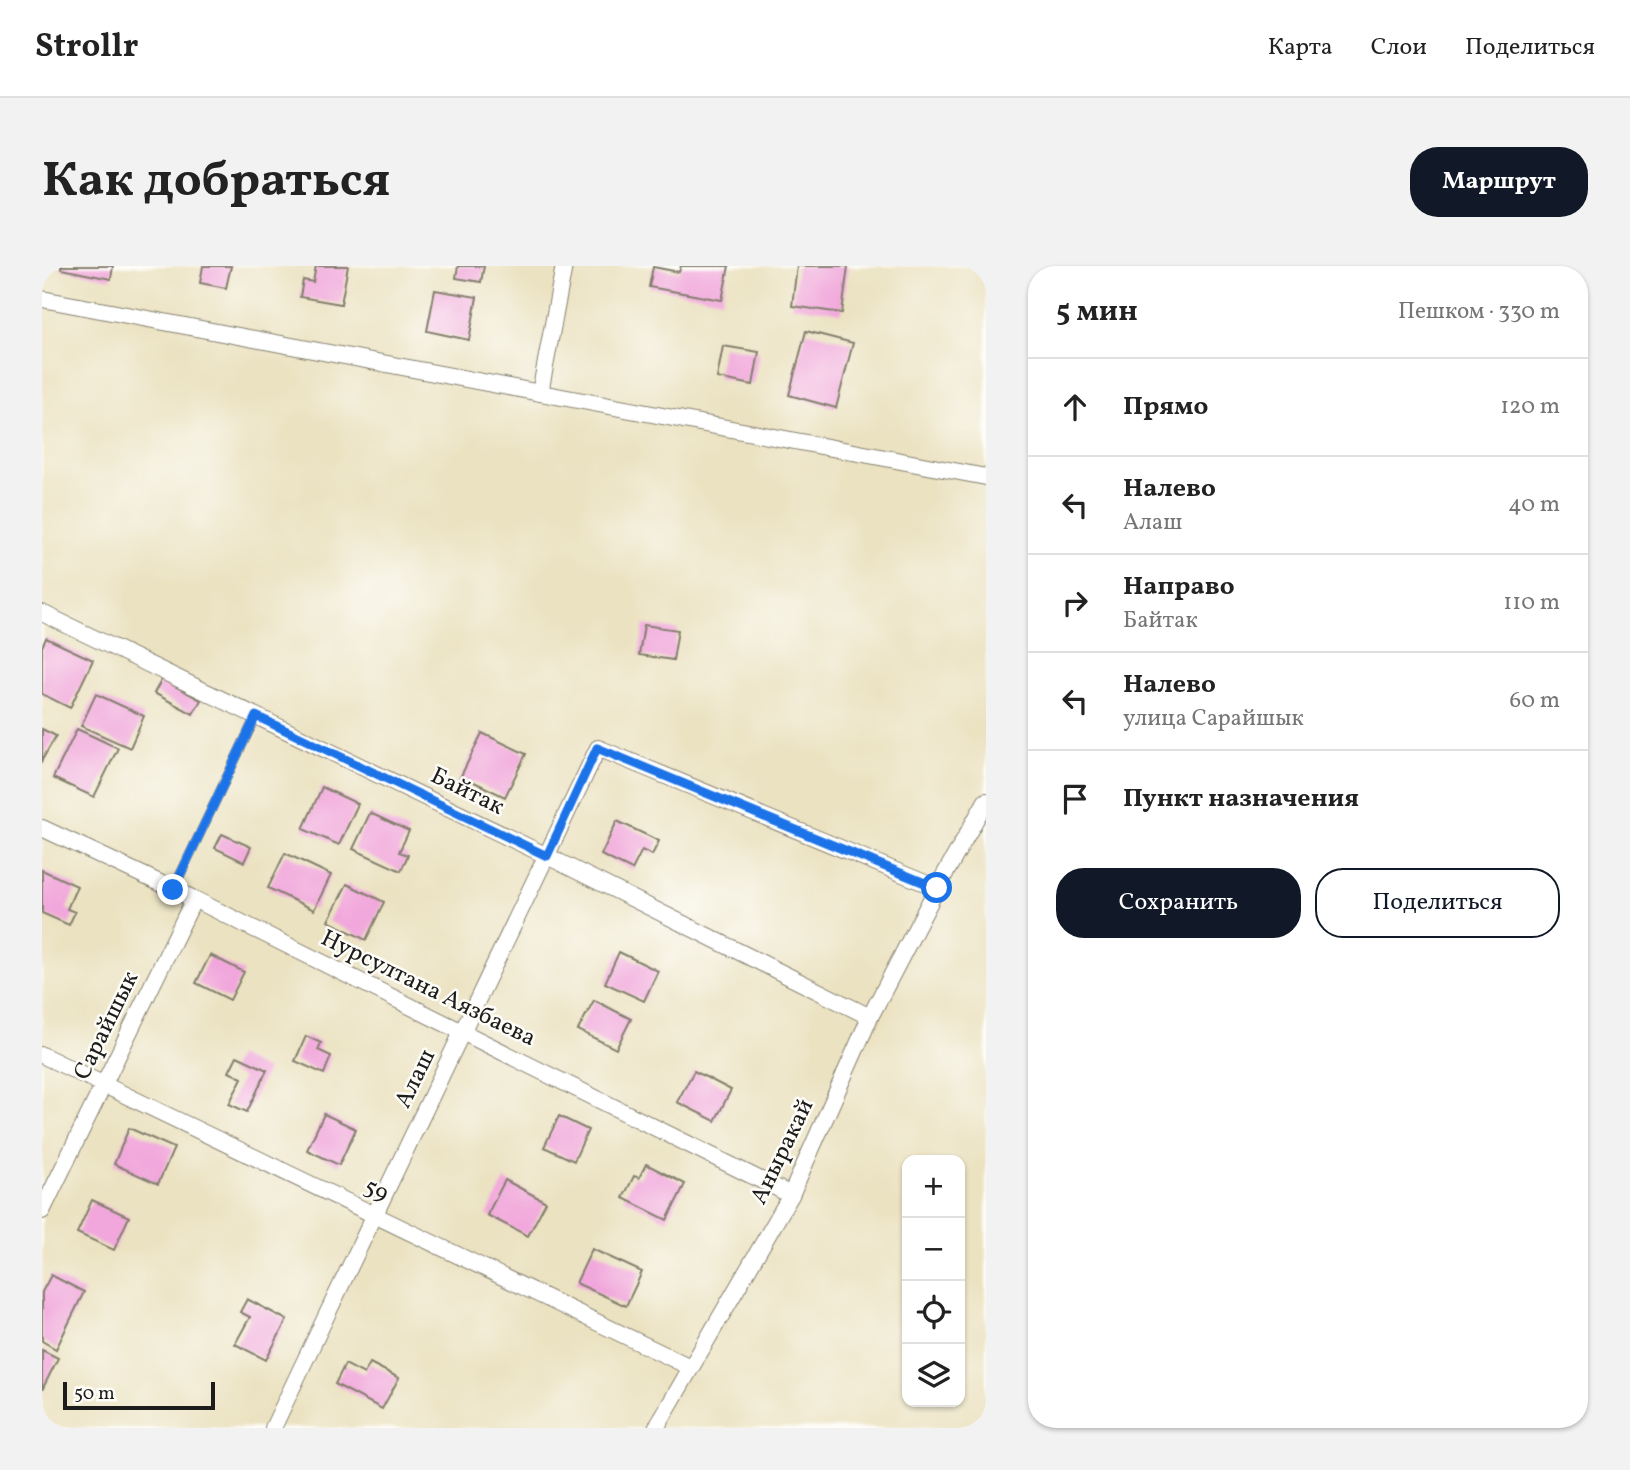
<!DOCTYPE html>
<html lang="ru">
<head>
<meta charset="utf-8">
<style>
	:root { --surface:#fff; --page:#f2f2f2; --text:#222; --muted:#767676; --line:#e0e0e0; --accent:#111827 }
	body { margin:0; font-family:Vollkorn,serif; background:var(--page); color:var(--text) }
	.controls { position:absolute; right:21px; bottom:21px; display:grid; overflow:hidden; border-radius:14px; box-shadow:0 2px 5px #0004 }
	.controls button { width:63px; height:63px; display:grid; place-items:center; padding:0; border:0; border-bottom:2px solid var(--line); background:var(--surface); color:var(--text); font:35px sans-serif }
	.scale { position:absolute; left:21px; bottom:18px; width:152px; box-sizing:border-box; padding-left:7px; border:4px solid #1c1c1c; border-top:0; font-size:19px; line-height:24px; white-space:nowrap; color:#1c1c1c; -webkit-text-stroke:5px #fdfcf7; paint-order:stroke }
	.stop { position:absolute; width:21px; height:21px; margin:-16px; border:5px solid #1a73e8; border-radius:50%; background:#fff }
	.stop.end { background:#1a73e8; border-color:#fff; box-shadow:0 2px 7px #0008 }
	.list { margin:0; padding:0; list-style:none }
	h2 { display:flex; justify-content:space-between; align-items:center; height:91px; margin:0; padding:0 28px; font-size:30px }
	h2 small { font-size:23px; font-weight:400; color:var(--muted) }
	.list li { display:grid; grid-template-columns:46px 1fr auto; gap:21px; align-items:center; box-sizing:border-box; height:98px; padding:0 28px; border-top:2px solid var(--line) }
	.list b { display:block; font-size:26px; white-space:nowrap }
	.list p { margin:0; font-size:23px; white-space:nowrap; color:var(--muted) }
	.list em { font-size:23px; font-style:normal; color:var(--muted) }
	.actions { display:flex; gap:14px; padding:21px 28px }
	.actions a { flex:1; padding:16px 0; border:2px solid var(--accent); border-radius:28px; text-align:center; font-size:24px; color:var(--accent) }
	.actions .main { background:var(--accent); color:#fff }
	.icon { flex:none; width:38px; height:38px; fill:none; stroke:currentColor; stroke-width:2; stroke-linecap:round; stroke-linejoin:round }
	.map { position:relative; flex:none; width:944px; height:1162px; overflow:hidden; border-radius:28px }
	header { display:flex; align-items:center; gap:42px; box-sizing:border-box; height:98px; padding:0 35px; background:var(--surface); border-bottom:2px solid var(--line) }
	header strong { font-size:33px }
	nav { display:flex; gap:38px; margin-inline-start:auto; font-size:24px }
	.intro { display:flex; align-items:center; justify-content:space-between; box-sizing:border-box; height:168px; padding:0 42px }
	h1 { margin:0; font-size:49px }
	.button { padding:18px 32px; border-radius:28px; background:var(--accent); color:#fff; font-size:24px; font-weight:700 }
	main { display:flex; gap:42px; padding:0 42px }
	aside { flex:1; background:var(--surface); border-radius:28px; box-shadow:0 2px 5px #0004 }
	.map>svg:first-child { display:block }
	.building { fill:#f1a7db }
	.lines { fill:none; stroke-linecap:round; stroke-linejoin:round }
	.lane-casing { stroke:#847f6e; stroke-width:10 }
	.street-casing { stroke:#847f6e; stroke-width:18 }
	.lane { stroke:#fff; stroke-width:8 }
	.street { stroke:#fff; stroke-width:16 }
	.route { stroke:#1a73e8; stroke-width:9 }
	.labels { text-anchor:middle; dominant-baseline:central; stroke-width:5; stroke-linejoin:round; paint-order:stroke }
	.street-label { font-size:24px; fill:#1c1c1c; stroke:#fdfcf7 }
</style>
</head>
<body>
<header>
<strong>Strollr</strong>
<nav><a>Карта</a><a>Слои</a><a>Поделиться</a></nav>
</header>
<div class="intro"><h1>Как добраться</h1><a class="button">Маршрут</a></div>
<main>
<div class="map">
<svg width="944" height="1162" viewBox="0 0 944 1162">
	<rect width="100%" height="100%" fill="#fdfcf7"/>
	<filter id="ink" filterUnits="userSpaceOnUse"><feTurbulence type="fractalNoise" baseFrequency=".0143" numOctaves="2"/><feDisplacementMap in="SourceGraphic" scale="14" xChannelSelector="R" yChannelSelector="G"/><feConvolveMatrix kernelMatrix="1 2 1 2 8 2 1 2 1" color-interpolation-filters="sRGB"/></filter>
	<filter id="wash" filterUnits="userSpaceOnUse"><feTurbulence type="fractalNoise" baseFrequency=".00686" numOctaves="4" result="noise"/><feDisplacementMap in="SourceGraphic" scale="28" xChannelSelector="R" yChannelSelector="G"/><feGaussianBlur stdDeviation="1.57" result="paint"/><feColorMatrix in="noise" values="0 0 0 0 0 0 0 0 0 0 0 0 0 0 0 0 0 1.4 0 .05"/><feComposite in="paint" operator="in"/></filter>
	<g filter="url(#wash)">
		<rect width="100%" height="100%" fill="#ebe2c1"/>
		<g id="blocks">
			<g class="building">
				<path d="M19 0H71L69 13 19 3Z"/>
				<path d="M161 0H189L184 22 158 17Z"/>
				<path d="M274 0H306L299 38 258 31 261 14 271 16Z"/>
				<path d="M416 0H442L439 16 414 12Z"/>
				<path d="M639 0H687L680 34 607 21 611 1 637 6Z"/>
				<path d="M755 0H806L800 47 750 40Z"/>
				<path d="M393 24 435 31 427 74 385 65Z"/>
				<path d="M764 65 811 77 794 142 747 129Z"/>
				<path d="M681 80 717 86 711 119 675 112Z"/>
				<path d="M602 359 636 364 631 394 597 389Z"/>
				<path d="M4 372 51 394 28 442 0 428V381Z"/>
				<path d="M120 413 159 434 151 448 112 427Z"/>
				<path d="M54 428 102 450 88 482 39 460Z"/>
				<path d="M0 463 14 470 0 494Z"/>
				<path d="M35 463 76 482 52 531 11 512Z"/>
				<path d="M440 467 484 488 463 531 430 515 428 521 416 516Z"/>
				<path d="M280 521 316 538 297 579 261 563Z"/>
				<path d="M328 547 367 565 357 586 366 589 359 605 311 583Z"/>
				<path d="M575 555 617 575 610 589 600 584 590 604 559 589Z"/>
				<path d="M180 568 209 581 202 596 173 582Z"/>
				<path d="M243 587 289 609 272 644 226 622Z"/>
				<path d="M0 604 35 620 25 643 33 646 27 659 0 647Z"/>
				<path d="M305 618 342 636 324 674 286 655Z"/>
				<path d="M577 686 616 705 602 735 563 717Z"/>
				<path d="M168 689 202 706 188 734 154 717Z"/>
				<path d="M552 734 589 753 574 783 536 764Z"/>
				<path d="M264 770 279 777 276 784 289 790 282 808 253 795Z"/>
				<path d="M195 790 225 804 205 846 187 838 200 812 187 806Z"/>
				<path d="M652 805 689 824 673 855 635 836Z"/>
				<path d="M282 848 314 863 297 899 265 884Z"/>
				<path d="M517 850 546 864 532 895 502 881Z"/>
				<path d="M87 862 132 882 116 918 72 898Z"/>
				<path d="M604 898 643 918 625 954 581 932 592 910 597 912Z"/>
				<path d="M463 914 504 936 486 970 445 949Z"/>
				<path d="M50 934 87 951 72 984 35 967Z"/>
				<path d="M550 983 600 1006 584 1040 534 1017Z"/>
				<path d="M9 1009 42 1026 14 1083 0 1075V1026Z"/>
				<path d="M205 1033 245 1054 224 1094 193 1078 208 1051 198 1046Z"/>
				<path d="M0 1084 16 1092 0 1124Z"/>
				<path d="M328 1097 357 1112 340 1143 293 1118 303 1098 322 1108Z"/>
			</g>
		</g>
	</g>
	<g filter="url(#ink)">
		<use href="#blocks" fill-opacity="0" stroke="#847f6e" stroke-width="2"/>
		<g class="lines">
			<defs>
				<path id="lane" d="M131 624 214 450"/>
				<g id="street">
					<path d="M0 33 944 211"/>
					<path d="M498 127 522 0"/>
					<path d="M0 347 505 590 828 751"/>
					<path d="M0 562 152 633 749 929"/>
					<path d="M0 789 648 1101"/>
					<path d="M0 945 152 633"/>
					<path d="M231 1162C338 935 449 710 556 482L895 622"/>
					<path d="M614 1162 749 929 828 751 895 622 944 535"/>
				</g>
			</defs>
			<use href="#lane" class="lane-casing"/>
			<use href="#street" class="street-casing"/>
			<use href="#lane" class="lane"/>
			<use href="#street" class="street"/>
		</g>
	</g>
	<g class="lines" filter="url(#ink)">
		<path class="route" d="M131 624 214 450 505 590 555 482 895 622"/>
	</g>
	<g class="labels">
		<g class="street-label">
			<text transform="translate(425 526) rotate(26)">Байтак</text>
			<text transform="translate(386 723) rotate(26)">Нурсултана Аязбаева</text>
			<text transform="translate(65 760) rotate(-64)">Сарайшык</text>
			<text transform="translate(374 813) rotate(-64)">Алаш</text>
			<text transform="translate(741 886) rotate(-64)">Аныракай</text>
			<text transform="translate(334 925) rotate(26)">59</text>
		</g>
	</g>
</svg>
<div class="controls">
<button>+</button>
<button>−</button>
<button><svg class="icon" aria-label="locate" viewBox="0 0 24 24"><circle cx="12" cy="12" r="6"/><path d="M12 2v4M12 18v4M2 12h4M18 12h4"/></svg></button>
<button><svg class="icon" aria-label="layers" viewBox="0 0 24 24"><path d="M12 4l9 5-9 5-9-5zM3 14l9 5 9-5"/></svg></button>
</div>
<div class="scale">50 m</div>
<div class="stop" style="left:895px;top:622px"></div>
<div class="stop end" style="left:131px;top:624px"></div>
</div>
<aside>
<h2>5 мин<small>Пешком · 330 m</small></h2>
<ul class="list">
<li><svg class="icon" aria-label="ahead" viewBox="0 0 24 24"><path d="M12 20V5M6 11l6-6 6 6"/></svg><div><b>Прямо</b></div><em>120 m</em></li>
<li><svg class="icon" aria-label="left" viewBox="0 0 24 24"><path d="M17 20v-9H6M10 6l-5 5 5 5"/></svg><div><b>Налево</b><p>Алаш</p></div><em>40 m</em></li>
<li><svg class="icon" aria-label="right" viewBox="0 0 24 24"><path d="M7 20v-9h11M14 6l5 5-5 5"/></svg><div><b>Направо</b><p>Байтак</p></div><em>110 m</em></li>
<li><svg class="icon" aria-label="left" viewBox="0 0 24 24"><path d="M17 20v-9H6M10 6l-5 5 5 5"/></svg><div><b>Налево</b><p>улица Сарайшык</p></div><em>60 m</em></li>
<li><svg class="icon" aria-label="arrive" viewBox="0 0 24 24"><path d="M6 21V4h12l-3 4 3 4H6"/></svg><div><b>Пункт назначения</b></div></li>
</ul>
<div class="actions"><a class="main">Сохранить</a><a>Поделиться</a></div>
</aside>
</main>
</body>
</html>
